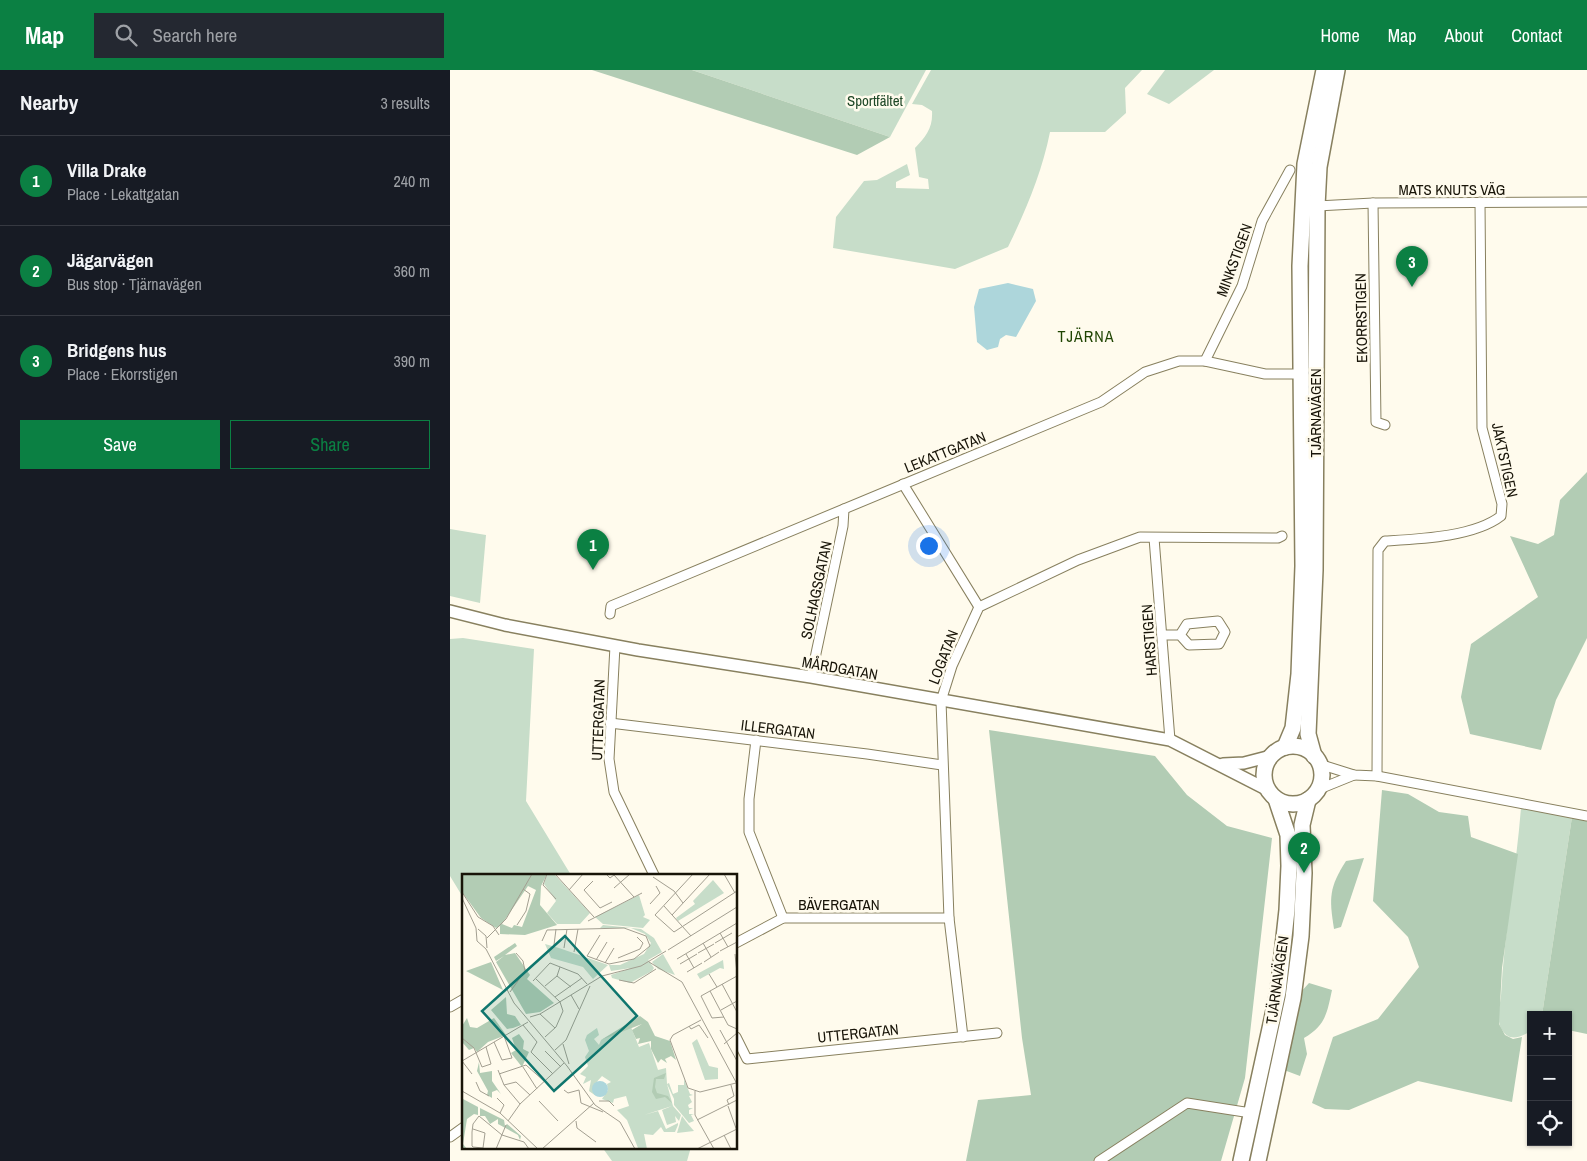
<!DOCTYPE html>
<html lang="en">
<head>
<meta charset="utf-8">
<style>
	:root { --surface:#171b24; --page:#242831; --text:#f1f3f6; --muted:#9ea1a6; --line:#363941; --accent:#0b8043 }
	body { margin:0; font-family:"Archivo Narrow",sans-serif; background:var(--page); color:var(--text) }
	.controls { position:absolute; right:15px; bottom:15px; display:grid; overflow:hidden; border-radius:0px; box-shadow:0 1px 4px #0004 }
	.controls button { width:45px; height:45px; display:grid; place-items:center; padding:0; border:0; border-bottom:1px solid var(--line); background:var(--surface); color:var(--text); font:25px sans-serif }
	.you { position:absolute; left:478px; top:475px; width:18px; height:18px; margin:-12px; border:4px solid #fff; border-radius:50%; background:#1a73e8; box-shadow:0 0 0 8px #1a73e833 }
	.badge { display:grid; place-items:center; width:32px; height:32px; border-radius:50%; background:var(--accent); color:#fff; font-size:16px; font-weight:700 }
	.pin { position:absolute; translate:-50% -41px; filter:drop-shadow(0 1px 2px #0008) }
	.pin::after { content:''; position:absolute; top:26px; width:18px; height:15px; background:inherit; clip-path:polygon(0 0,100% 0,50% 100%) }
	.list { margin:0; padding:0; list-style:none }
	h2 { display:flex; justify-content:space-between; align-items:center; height:65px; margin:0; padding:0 20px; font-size:21px }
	h2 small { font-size:16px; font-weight:400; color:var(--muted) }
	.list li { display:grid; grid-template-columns:32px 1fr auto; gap:15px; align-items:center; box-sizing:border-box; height:90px; padding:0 20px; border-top:1px solid var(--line) }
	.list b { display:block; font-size:19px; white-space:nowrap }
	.list p { margin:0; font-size:16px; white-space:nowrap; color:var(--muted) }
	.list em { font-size:16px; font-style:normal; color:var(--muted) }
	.actions { display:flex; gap:10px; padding:15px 20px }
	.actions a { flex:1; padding:11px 0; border:1px solid var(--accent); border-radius:0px; text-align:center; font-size:18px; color:var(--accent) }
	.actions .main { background:var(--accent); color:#fff }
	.icon { flex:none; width:28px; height:28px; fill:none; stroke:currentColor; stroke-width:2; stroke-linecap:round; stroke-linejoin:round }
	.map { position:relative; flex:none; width:1137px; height:1091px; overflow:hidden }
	header { display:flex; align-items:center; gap:30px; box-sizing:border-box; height:70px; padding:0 25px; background:var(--accent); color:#fff }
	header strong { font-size:24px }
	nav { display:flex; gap:28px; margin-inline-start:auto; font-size:18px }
	.search { width:350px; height:45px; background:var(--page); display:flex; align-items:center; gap:12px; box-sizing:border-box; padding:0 18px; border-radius:0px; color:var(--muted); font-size:19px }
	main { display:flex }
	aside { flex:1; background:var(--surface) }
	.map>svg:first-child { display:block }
	.green { fill:#c7ddc9 }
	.forest { fill:#b2ccb4 }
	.water { fill:#add6db }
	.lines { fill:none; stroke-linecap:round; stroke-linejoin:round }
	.minor-casing { stroke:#88805f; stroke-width:11 }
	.tertiary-casing { stroke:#88805f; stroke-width:14 }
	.trunk-casing { stroke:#88805f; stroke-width:18 }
	.minor { stroke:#fff; stroke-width:9 }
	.tertiary { stroke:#fff; stroke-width:11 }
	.trunk { stroke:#fff; stroke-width:15 }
	.labels { text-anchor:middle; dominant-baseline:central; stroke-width:5; stroke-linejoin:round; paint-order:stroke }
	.park-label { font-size:15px; fill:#1e4726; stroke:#fffbed }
	.street-label { font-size:15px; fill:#181408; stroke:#fffbed }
	.neighbourhood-label { font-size:16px; letter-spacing:1px; fill:#1f4402; stroke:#fffbed }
	.inset-road { fill:none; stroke:#a39f91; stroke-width:1 }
	.view { fill:#0f766e; fill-opacity:0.15; stroke:#0f766e; stroke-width:2.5 }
	.inset-edge { fill:none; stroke:#181408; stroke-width:2.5 }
</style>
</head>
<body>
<header>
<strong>Map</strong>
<div class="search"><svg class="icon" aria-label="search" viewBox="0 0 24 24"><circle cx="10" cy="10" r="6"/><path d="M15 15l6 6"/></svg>Search here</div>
<nav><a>Home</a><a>Map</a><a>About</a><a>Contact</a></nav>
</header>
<main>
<aside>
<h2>Nearby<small>3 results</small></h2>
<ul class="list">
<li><span class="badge">1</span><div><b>Villa Drake</b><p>Place · Lekattgatan</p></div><em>240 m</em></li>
<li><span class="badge">2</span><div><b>Jägarvägen</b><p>Bus stop · Tjärnavägen</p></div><em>360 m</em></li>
<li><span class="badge">3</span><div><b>Bridgens hus</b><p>Place · Ekorrstigen</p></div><em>390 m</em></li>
</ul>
<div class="actions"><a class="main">Save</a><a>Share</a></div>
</aside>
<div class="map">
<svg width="1137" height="1091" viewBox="0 0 1137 1091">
	<rect width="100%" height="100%" fill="#fffbed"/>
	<g class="green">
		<path d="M242 0H476L440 67Z"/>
		<path d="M481 0H692L675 18 676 43 655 62H600C592 102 576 140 558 177L505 199 383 178 386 147 414 111 427 110 457 94 460 105 446 112V118L479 119 478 109 469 107 465 78C476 66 483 58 482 41L472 35 462 34Z"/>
		<path d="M715 0H764L719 34 697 24Z"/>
		<path d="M0 459 36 465 30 533 0 526Z"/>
		<path d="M13 568 84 579 76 731 121 805H14V829L0 806V569Z"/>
		<path d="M1071 738 1122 747 1092 945H1081V961C1068 969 1057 972 1050 956 1047 948 1050 934 1051 926 1054 863 1066 801 1071 738Z"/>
		<path d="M152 1077H241L237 1091H162Z"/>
	</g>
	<g class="forest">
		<path d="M142 0H242L440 67 407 85Z"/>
		<path d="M1137 402V568L1106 630 1091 680 1020 664 1011 627 1021 574 1088 527 1060 466 1088 474 1104 465 1110 430Z"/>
		<path d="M539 660 705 686 737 725 777 756 822 768 795 1008 771 1091H516L528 1030 581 1025 572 968Z"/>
		<path d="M932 720 958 724 989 742 1018 746 1021 767 1068 784 1052 898 1049 954 1055 965 1063 969 1072 967 1062 1032 968 1011 899 1040 875 1039 862 1033 883 967 928 949 969 897 958 867 923 831Z"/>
		<path d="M1122 747 1137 751V964L1118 960V945H1092Z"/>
		<path d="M914 788 891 857 884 859C879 827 879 818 896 791Z"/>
		<path d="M859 913 882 920C877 943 876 955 854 968L857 984 850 1006 834 1000 850 923Z"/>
	</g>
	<path class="water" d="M558 213 583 219 586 231 566 267 556 265 550 269 548 277 537 280 527 272 524 237 529 219Z"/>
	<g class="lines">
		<defs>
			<g id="minor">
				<path d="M923 133 926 352 935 355"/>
				<path d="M867 136 923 133 1137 132"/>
				<path d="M755 291 792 216 812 151 840 100"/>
				<path d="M453 414 529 537"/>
				<path d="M704 468 720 670"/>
				<path d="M160 544 161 536 651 332 695 302 729 291H755L815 304H851"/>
				<path d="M712 565H730L739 575 769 574 775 562 768 551 737 554 730 565"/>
				<path d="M165 576 159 689 164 722 204 805"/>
				<path d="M361 607 393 456 394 439"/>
				<path d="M160 653 417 684 492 695"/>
				<path d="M306 670 299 729V762L333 848"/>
				<path d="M869 694 904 705 927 706 1137 746"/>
				<path d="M927 706 928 480 935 471C969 469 1024 467 1051 446L1052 434 1032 358 1030 132"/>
				<path d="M867 720 904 705"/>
				<path d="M286 873 333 848H499"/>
				<path d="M0 937 14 929"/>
				<path d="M286 967 297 989 547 963"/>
				<path d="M513 967 499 848 491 631 502 596 529 537 628 490 690 467 828 468 832 466"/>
				<path d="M0 1067 14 1057"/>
				<path d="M649 1091 737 1033 801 1043"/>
			</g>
			<g id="tertiary">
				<path d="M0 541 55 555 188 580 361 607 720 670 818 720"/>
				<path d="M773 694 794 693 821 686"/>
			</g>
			<g id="trunk">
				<circle cx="843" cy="705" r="29"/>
				<path d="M835 677 843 658 849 604 853 496 850 196 855 94 874 0"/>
				<path d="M864 686 858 664 865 500 867 136 869 97 887 0"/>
				<path d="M791 1091 828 922 837 840 839 796 838 765 826 729"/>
				<path d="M808 1091 843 928 851 866 854 803 852 755 858 730"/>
			</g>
		</defs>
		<use href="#minor" class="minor-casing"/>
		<use href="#tertiary" class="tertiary-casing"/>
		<use href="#trunk" class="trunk-casing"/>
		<use href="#minor" class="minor"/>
		<use href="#tertiary" class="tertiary"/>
		<use href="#trunk" class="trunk"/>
	</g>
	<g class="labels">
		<g class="park-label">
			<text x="425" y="30">Sportfältet</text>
		</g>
		<g class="street-label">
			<text x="1002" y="119">MATS KNUTS VÄG</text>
			<text transform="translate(784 190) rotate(-70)">MINKSTIGEN</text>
			<text transform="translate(911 248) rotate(-91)">EKORRSTIGEN</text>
			<text transform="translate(865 343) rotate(-90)">TJÄRNAVÄGEN</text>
			<text transform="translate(495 382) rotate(-22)">LEKATTGATAN</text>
			<text transform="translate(1055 390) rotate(78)">JAKTSTIGEN</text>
			<text transform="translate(366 520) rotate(-78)">SOLHAGSGATAN</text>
			<text transform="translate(699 570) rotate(-94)">HARSTIGEN</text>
			<text transform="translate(493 587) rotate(-69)">LOGATAN</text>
			<text transform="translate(390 598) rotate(10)">MÅRDGATAN</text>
			<text transform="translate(148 650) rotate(-88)">UTTERGATAN</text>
			<text transform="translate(328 659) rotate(7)">ILLERGATAN</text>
			<text x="389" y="834">BÄVERGATAN</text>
			<text transform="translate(827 910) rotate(-82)">TJÄRNAVÄGEN</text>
			<text transform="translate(408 963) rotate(-6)">UTTERGATAN</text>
		</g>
		<g class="neighbourhood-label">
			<text x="636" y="266">TJÄRNA</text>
		</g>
	</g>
	<g transform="translate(12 804)">
		<rect width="275" height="275" fill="#fffbed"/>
		<path d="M85 0H92L128 39 118 50H95L85 39 94 27 82 10ZM251 6 262 19 216 47 214 44 233 30 231 27ZM177 21 183 41 181 43 188 46 181 54 141 50 133 43ZM141 51 179 55 192 64 200 78 186 86 182 80 189 69 183 60 169 54H138ZM83 70 97 74 146 91 131 105 121 93 89 84ZM182 80 192 94 190 97 168 109 150 104 149 101 169 94 149 97 147 91H158ZM201 80 213 101 196 95 190 88ZM261 86 262 95 258 94 238 105 235 100ZM169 153 177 173 187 169 196 196 204 194 205 210 207 209 211 220 216 218V211H222V205L228 220 231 221 227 222 230 228 226 231 227 234H231L227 236V240H232L229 241 232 247 227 249 212 231V225L205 210 211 232 219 241 217 247 213 242 214 248 205 251 200 236 210 232 182 241 196 237 204 255 216 249V251L213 258H202L199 253 191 261 182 260 185 275 176 274 165 246 155 236 167 232 164 222 152 225 151 229 140 225 146 216 145 210 149 208 140 202 131 212 134 222 127 217 129 206 121 210 124 203 118 200 126 192 123 183 127 177 123 166 125 161 135 154 137 161 132 165 137 171 139 166ZM235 165 247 192 256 194V205L243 206 230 169ZM220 242 226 250 232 257 215 259Z" fill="#c7ddc9"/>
		<path d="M0 0H85L79 12 78 31 95 51 63 61 38 60V52L34 54 19 44 0 18ZM66 12 74 16 60 53 52 51 50 54 40 50ZM53 69 55 72 43 81 53 79 68 101 65 105 92 129 78 138 64 140 34 88 42 82 34 87 32 83ZM29 88 41 116 4 97ZM44 123 45 140 53 142 59 151 51 154 45 155 29 136ZM178 142 186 148 193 162 208 167 214 186 209 182 203 185 205 189 199 185 196 189 189 175V167L176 170 178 164 174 165 170 156 180 150 139 166ZM5 144 8 153 15 154 32 144 44 161 26 168 15 178 12 174 7 176 0 168V152ZM57 160 62 167 61 175 67 178 60 193 49 179 54 176 50 164ZM17 188 18 199 30 197V207L39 220 35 216 30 218V224L25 221 26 217 15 197ZM204 199 202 205H194L193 213 195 219 206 222 210 229 203 223 194 225 190 218 192 204ZM1 225 16 233V241L12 240 5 245 1 270 5 275H0ZM18 234 42 246 43 252 45 250 59 262 58 266 56 261 36 250V245L28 250 23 242H18Z" fill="#b2ccb4" fill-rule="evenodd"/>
		<path d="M130 215a8 8 0 1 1 16 0a8 8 0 1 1-16 0Z" fill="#add6db"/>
		<path class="inset-road" d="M85 0 81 11 94 25M93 0 132 43M144 0 148 4 152 1 172 23M231 0 193 41 212 58 275 17M262 0 273 19M191 3 212 17 221 29M131 7 122 16 138 34 150 28M152 14 168 0M107 16 121 0M0 18 16 43 31 52 37 61M0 24 14 54 15 67 24 75 52 129 105 192 133 231 158 248 173 275M188 30 198 19 194 12M202 32 229 62M210 41 248 0M126 47 180 19M55 51 64 37 68 20 61 15M16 55 24 62 25 74M258 59 266 73M25 64 44 45 70 0M80 67 85 56 162 54 184 62 188 72 172 85 147 90 125 82 138 61M241 69 249 83M253 69 270 59M92 71 94 55M102 74 105 55M206 76 275 33M258 77 275 68M112 78 116 55M236 79 252 70M224 80 232 94M273 80 275 99M156 84 178 75 181 69 175 63M215 85 275 49M134 86 145 68M187 88 220 108 275 210M242 88 257 78M143 89 152 74M218 90 235 80M225 98 240 89M247 100 255 113M95 102 109 113M74 105 98 128 101 137 94 153 83 163M157 106 172 109 194 95M71 107 88 89 116 100 125 110M260 110 275 138M83 112 95 102 98 93M248 117 266 151 275 155M48 118 63 97 61 87 54 79M109 121 117 135M93 123 120 104M259 136 275 127M78 140 93 154M68 143 78 140 140 102 179 92 204 77M262 143 250 144 239 122 275 102M239 146 211 161 208 166 226 214 238 218 274 209M61 151 75 168 69 178 91 200M227 152 229 155 237 151 246 164M258 156 275 187M0 164 12 174 20 193 29 190 24 173M32 168 40 186 50 184 42 162M101 170 107 190M262 170 275 159M93 176 104 166 128 112M83 177 99 193M0 187 66 148M0 187 10 200M61 193 75 215M36 196 42 211 58 230M37 200 64 191 83 208M14 208 18 217 27 222M42 211 54 208 68 221M102 216 106 219 117 216 119 229 141 238M0 217 38 239 76 275M233 217V241L252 275M35 224 42 231 38 239M77 227 96 247M137 227H147L152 232M267 231 265 226 272 222 269 211M266 232 275 257M235 246 275 226M46 247 58 230 102 189M114 247 115 254 134 268M11 255 23 259 21 274 11 273 10 272V258L11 250 17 242 40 261 62 268 67 275M262 261 269 275M34 275 44 251M80 275 132 229M235 275 275 255"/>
		<path class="view" d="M103 62 175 142 92 217 20 137Z"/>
		<rect width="275" height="275" class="inset-edge"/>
	</g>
</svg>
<div class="controls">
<button>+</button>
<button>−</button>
<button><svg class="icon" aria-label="locate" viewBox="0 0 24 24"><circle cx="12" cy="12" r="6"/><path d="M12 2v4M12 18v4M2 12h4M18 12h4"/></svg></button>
</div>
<div class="you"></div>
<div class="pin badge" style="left:143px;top:500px">1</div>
<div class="pin badge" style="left:854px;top:803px">2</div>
<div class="pin badge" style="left:962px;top:217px">3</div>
</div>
</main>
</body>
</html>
